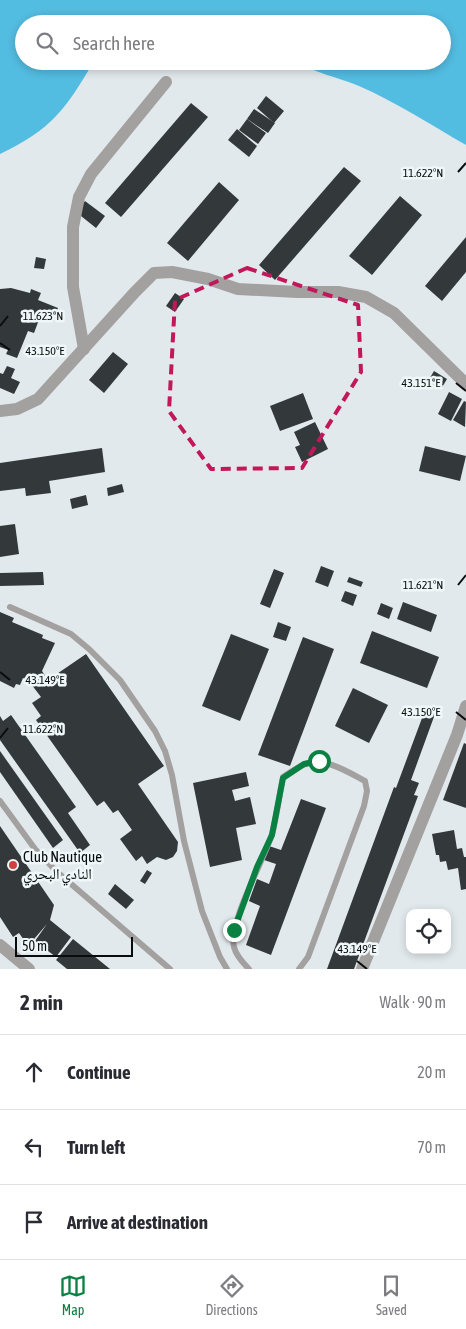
<!DOCTYPE html>
<html lang="en">
<head>
<meta charset="utf-8">
<style>
	:root { --surface:#fff; --page:#f2f2f3; --text:#2b2b33; --muted:#7c7c81; --line:#e1e1e2; --accent:#0b8043 }
	body { margin:0; font-family:"Asap Condensed","Noto Naskh Arabic",sans-serif; background:var(--page); color:var(--text) }
	.controls { position:absolute; right:15px; bottom:15px; display:grid; overflow:hidden; border-radius:10px; box-shadow:0 2px 8px #0003 }
	.controls button { width:45px; height:45px; display:grid; place-items:center; padding:0; border:0; border-bottom:1px solid var(--line); background:var(--surface); color:var(--text); font:25px sans-serif }
	.scale { position:absolute; left:15px; bottom:12px; width:118px; box-sizing:border-box; padding-left:5px; border:2px solid #090c0c; border-top:0; font-size:14px; line-height:18px; white-space:nowrap; color:#090c0c; -webkit-text-stroke:4px #eff7f9; paint-order:stroke }
	.stop { position:absolute; width:15px; height:15px; margin:-11px; border:4px solid #0b8043; border-radius:50%; background:#fff }
	.stop.end { background:#0b8043; border-color:#fff; box-shadow:0 1px 5px #0008 }
	.list { margin:0; padding:0; list-style:none }
	h2 { display:flex; justify-content:space-between; align-items:center; height:65px; margin:0; padding:0 20px; font-size:21px }
	h2 small { font-size:16px; font-weight:400; color:var(--muted) }
	.list li { display:grid; grid-template-columns:32px 1fr auto; gap:15px; align-items:center; box-sizing:border-box; height:75px; padding:0 20px; border-top:1px solid var(--line) }
	.list b { display:block; font-size:19px; white-space:nowrap }
	.list em { font-size:16px; font-style:normal; color:var(--muted) }
	.icon { flex:none; width:28px; height:28px; fill:none; stroke:currentColor; stroke-width:2; stroke-linecap:round; stroke-linejoin:round }
	.map { position:relative; flex:none; width:466px; height:969px; overflow:hidden }
	.search { position:absolute; background:var(--surface); box-shadow:0 2px 8px #0003; left:15px; right:15px; top:15px; height:55px; display:flex; align-items:center; gap:12px; box-sizing:border-box; padding:0 18px; border-radius:28px; color:var(--muted); font-size:19px }
	.sheet { height:290px; background:var(--surface) }
	nav { display:flex; justify-content:space-around; align-items:center; box-sizing:border-box; height:70px; border-top:1px solid var(--line); background:var(--surface); font-size:14px; color:var(--muted) }
	nav a { display:grid; justify-items:center; gap:2px }
	nav .on { color:var(--accent) }
	.map>svg:first-child { display:block }
	.water { fill:#53bce1 }
	.building { fill:#33393b }
	.lines { fill:none; stroke-linecap:round; stroke-linejoin:round }
	.service { stroke:#a3a0a0; stroke-width:6 }
	.minor { stroke:#a3a0a0; stroke-width:12 }
	.route { stroke:#0b8043; stroke-width:6 }
	.marked { fill:none; stroke:#c2185b; stroke-width:4; stroke-dasharray:10 6; stroke-linejoin:round }
	.ticks { fill:none; stroke:#090c0c; stroke-width:2 }
	.poi-dot { fill:#d0413d; stroke:#eff7f9; stroke-width:2 }
	.labels { text-anchor:middle; dominant-baseline:central; stroke-width:5; stroke-linejoin:round; paint-order:stroke }
	.poi-label { font-size:15px; fill:#090c0c; stroke:#eff7f9; text-anchor:start }
	.ticks-label { font-size:12px; text-anchor:middle; fill:#090c0c; stroke:#eff7f9; stroke-width:5; stroke-linejoin:round; paint-order:stroke }
</style>
</head>
<body>
<div class="map">
<svg width="466" height="969" viewBox="0 0 466 969">
	<rect width="100%" height="100%" fill="#e2e9ec"/>
	<path class="water" d="M0 0H466V145C431 125 396 102 359 86 337 77 315 73 295 61H442V24H236L192 22 184 24H24V61H94C66 109 51 130 0 154Z"/>
	<g class="building">
		<path d="M266 96 284 111 274 123 257 108Z"/>
		<path d="M191 103 208 117 121 217 105 203Z"/>
		<path d="M254 109 275 123 268 133 247 119Z"/>
		<path d="M247 119 266 133 258 144 239 130Z"/>
		<path d="M237 129 257 146 249 157 228 140Z"/>
		<path d="M344 167 361 181 275 280 259 265Z"/>
		<path d="M219 182 239 200 188 261 167 243Z"/>
		<path d="M400 196 422 215 372 275 349 256Z"/>
		<path d="M85 201 105 216 96 228 76 212Z"/>
		<path d="M466 237V272L442 301 425 286Z"/>
		<path d="M36 257 46 259 44 269 34 268Z"/>
		<path d="M11 288 30 293 31 289 41 293 38 300 58 308 53 321 40 317 34 333 28 331 17 358 6 354 8 350 0 347V289Z"/>
		<path d="M175 293 184 299 175 312 166 306Z"/>
		<path d="M113 352 128 364 104 393 89 380Z"/>
		<path d="M7 366 15 369 11 378 20 382 14 394 0 388V373L3 374Z"/>
		<path d="M434 371 447 379 441 389 428 381Z"/>
		<path d="M449 392 462 399 451 421 438 414Z"/>
		<path d="M303 393 313 419 280 431 270 406Z"/>
		<path d="M464 401 466 402 465 427 453 420Z"/>
		<path d="M315 422 328 449 302 462 295 447 300 445 294 432Z"/>
		<path d="M425 446 466 456 460 481 419 471Z"/>
		<path d="M102 448 105 472 49 481 51 493 26 496 25 488 0 491V463Z"/>
		<path d="M122 484 124 492 108 496 107 488Z"/>
		<path d="M86 495 88 505 72 509 70 499Z"/>
		<path d="M15 524 19 554 0 557V526Z"/>
		<path d="M321 566 334 571 328 587 315 582Z"/>
		<path d="M274 569 284 573 270 608 260 604Z"/>
		<path d="M43 572 44 585 0 586V573Z"/>
		<path d="M349 577 363 582 361 587 347 582Z"/>
		<path d="M345 591 357 595 353 606 341 601Z"/>
		<path d="M403 602 437 615 431 632 397 619Z"/>
		<path d="M381 603 393 608 389 619 377 614Z"/>
		<path d="M0 612 14 618 12 622 43 635 42 638 55 643 42 671 48 680 86 654 164 766 138 784 178 842 177 851 173 857 166 860 157 857 147 864 142 856 136 861 120 839 132 830 118 810 113 813 104 801 97 806 36 720 41 716 32 703 41 697 28 680 23 678 20 685 16 684 14 688 0 681Z"/>
		<path d="M278 622 291 627 286 641 273 637Z"/>
		<path d="M372 631 439 657 427 688 360 663Z"/>
		<path d="M231 634 269 649 240 721 202 706Z"/>
		<path d="M303 637 334 649 290 766 258 755Z"/>
		<path d="M353 688 388 705 369 743 335 726Z"/>
		<path d="M425 710 435 714 411 780 419 783 414 795 418 796 354 969H327L394 787 396 788Z"/>
		<path d="M11 715 76 807 68 813 90 845 80 853 0 740V716L3 721Z"/>
		<path d="M464 743 466 744V808L443 800Z"/>
		<path d="M0 751 63 840 53 848 0 772Z"/>
		<path d="M246 772 249 786 232 790 235 801 250 797 256 824 236 828 242 860 210 867 193 783Z"/>
		<path d="M301 799 326 808 271 955 246 945 260 906 249 901 257 879 269 884 276 864 264 860 269 846 281 850Z"/>
		<path d="M0 826 54 905 50 920 71 937 56 957 35 941 47 924 28 946 19 933 13 937 0 917Z"/>
		<path d="M454 830 457 849 462 848 464 857H466V889L461 890 458 868 448 870 446 861 440 862 439 855H436L432 834Z"/>
		<path d="M147 870 152 873 145 884 140 881Z"/>
		<path d="M115 884 134 900 126 909 108 894Z"/>
		<path d="M73 939 110 969H67L56 960Z"/>
	</g>
	<g class="lines">
		<g class="service">
			<path d="M10 607 71 634 89 649 120 680 155 731 165 751 172 775 184 841 202 911 220 957 227 969"/>
			<path d="M0 801 35 849 56 871 170 969"/>
			<path d="M249 969C244 964 236 955 234 947 228 922 264 861 272 834 277 816 279 796 283 777 289 773 296 768 303 765 322 755 348 772 365 781L367 791 364 806 308 957 299 969"/>
		</g>
		<g class="minor">
			<path d="M84 349 73 287V227L79 197 91 174 166 82"/>
			<path d="M0 411 17 409 38 399 135 292 154 273 172 272 208 279 238 289 297 292H338L366 297 394 313 466 384"/>
			<path d="M0 945 29 969"/>
			<path d="M362 969 457 735 466 706"/>
		</g>
	</g>
	<g class="lines">
		<path class="route" d="M234 930 257 867 272 835 283 778 304 764 319 761"/>
	</g>
	<path class="marked" d="M247 268 358 305 361 372 302 468 211 469 169 411 175 300Z"/>
	<path class="ticks" d="M458 172 466 163M0 326 8 316M0 343 10 350M456 383 466 391M458 585 466 575M0 672 10 680M456 712 466 720M0 738 8 728M357 961 367 969"/>
	<circle class="poi-dot" cx="13" cy="865" r="5"/>
	<g class="labels">
		<g class="poi-label">
			<text x="23" y="856">Club Nautique<tspan x="23" dy="17">النادي البحري</tspan></text>
		</g>
	</g>
	<g class="ticks-label">
		<text x="423" y="177">11.622°N</text>
		<text x="43" y="320">11.623°N</text>
		<text x="45" y="355">43.150°E</text>
		<text x="421" y="387">43.151°E</text>
		<text x="423" y="589">11.621°N</text>
		<text x="45" y="684">43.149°E</text>
		<text x="421" y="716">43.150°E</text>
		<text x="43" y="733">11.622°N</text>
		<text x="357" y="953">43.149°E</text>
	</g>
</svg>
<div class="controls">
<button><svg class="icon" aria-label="locate" viewBox="0 0 24 24"><circle cx="12" cy="12" r="6"/><path d="M12 2v4M12 18v4M2 12h4M18 12h4"/></svg></button>
</div>
<div class="scale">50 m</div>
<div class="stop" style="left:319px;top:761px"></div>
<div class="stop end" style="left:234px;top:930px"></div>
<div class="search"><svg class="icon" aria-label="search" viewBox="0 0 24 24"><circle cx="10" cy="10" r="6"/><path d="M15 15l6 6"/></svg>Search here</div>
</div>
<section class="sheet">
<h2>2 min<small>Walk · 90 m</small></h2>
<ul class="list">
<li><svg class="icon" aria-label="ahead" viewBox="0 0 24 24"><path d="M12 20V5M6 11l6-6 6 6"/></svg><div><b>Continue</b></div><em>20 m</em></li>
<li><svg class="icon" aria-label="left" viewBox="0 0 24 24"><path d="M17 20v-9H6M10 6l-5 5 5 5"/></svg><div><b>Turn left</b></div><em>70 m</em></li>
<li><svg class="icon" aria-label="arrive" viewBox="0 0 24 24"><path d="M6 21V4h12l-3 4 3 4H6"/></svg><div><b>Arrive at destination</b></div></li>
</ul>
</section>
<nav>
<a class="on"><svg class="icon" aria-label="map" viewBox="0 0 24 24"><path d="M3 6l6-2 6 2 6-2v14l-6 2-6-2-6 2zM9 4v14M15 6v14"/></svg>Map</a>
<a><svg class="icon" aria-label="directions" viewBox="0 0 24 24"><path d="M12 3l9 9-9 9-9-9zM9 14v-3h6M13 9l2 2-2 2"/></svg>Directions</a>
<a><svg class="icon" aria-label="saved" viewBox="0 0 24 24"><path d="M7 4h10v16l-5-4-5 4z"/></svg>Saved</a>
</nav>
</body>
</html>
